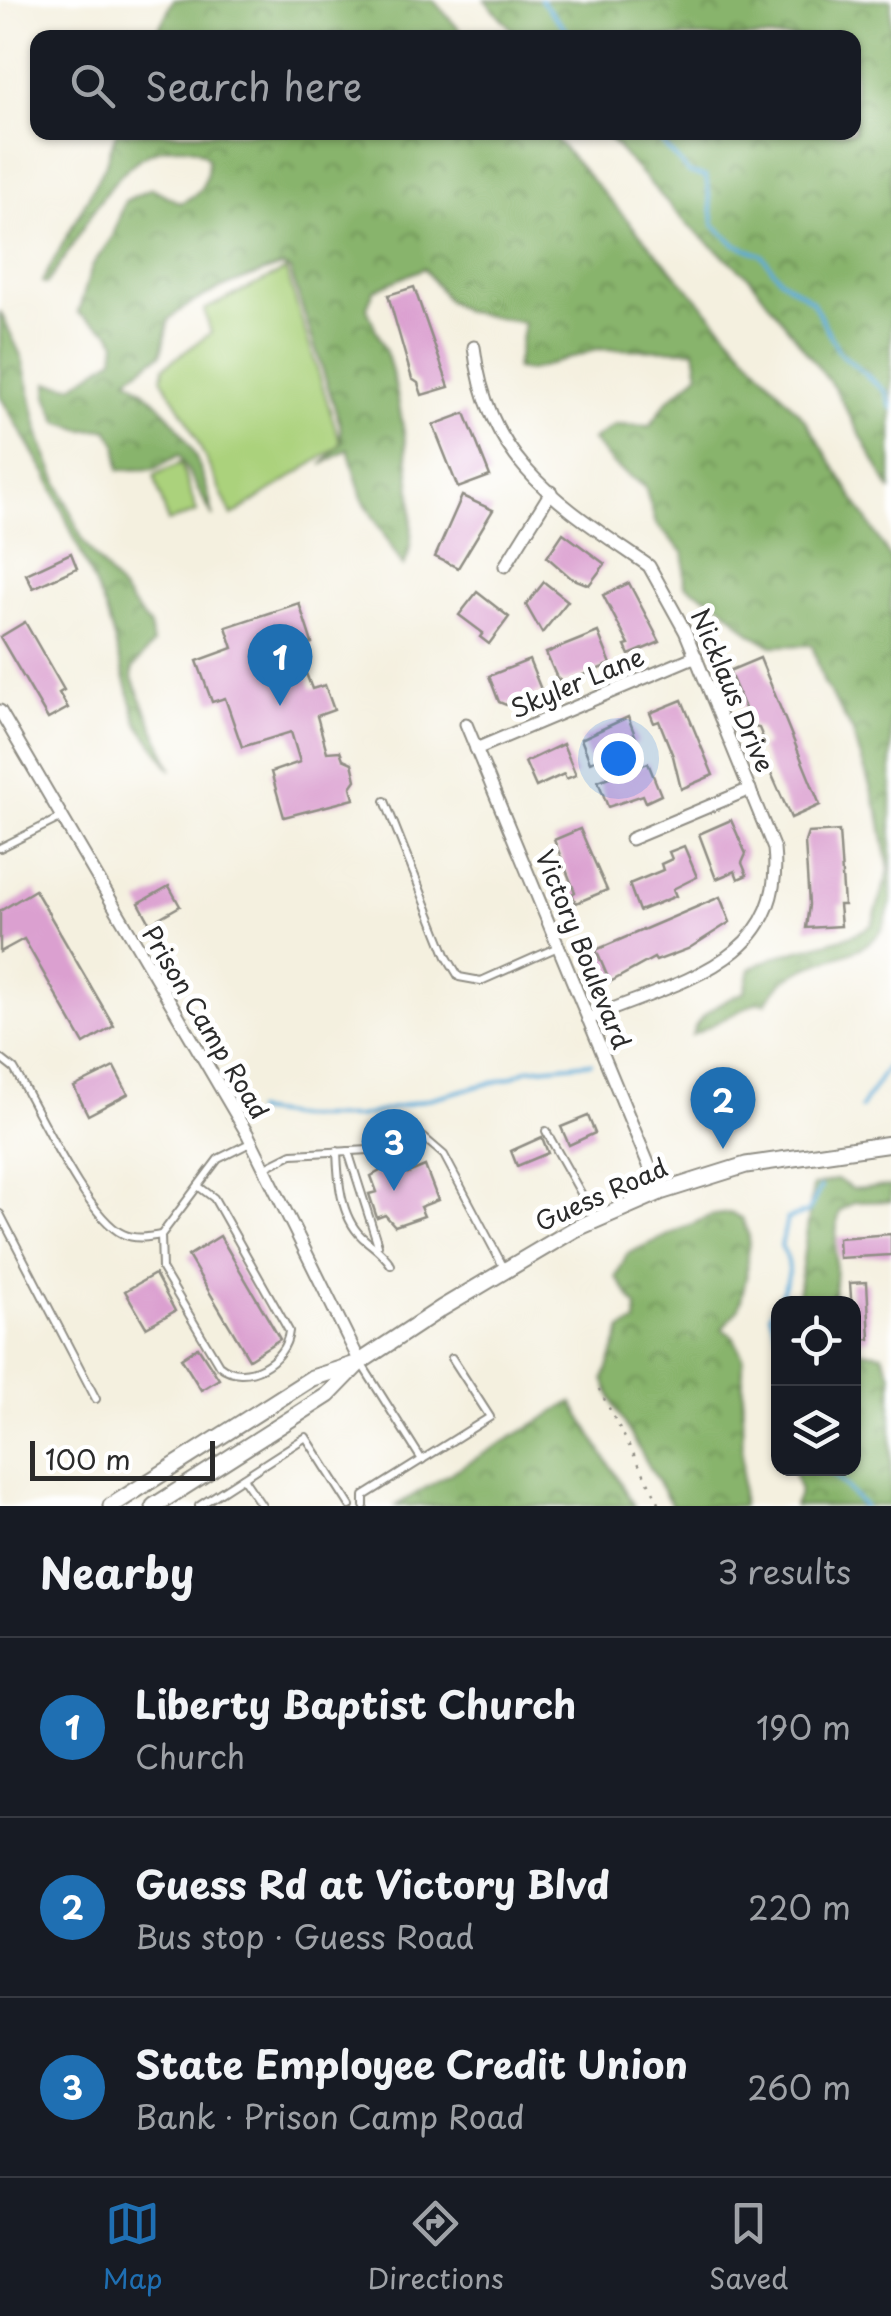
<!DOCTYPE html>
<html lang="en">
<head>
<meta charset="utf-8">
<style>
	:root { --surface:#171b24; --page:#20242c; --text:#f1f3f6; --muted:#9ea1a6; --line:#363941; --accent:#1f6fb2 }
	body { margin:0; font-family:"Playpen Sans",sans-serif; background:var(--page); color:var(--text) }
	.controls { position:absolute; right:30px; bottom:30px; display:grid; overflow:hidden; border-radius:20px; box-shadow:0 2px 8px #0004 }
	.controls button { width:90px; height:90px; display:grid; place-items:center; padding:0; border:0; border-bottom:2px solid var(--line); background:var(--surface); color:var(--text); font:50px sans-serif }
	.scale { position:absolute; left:30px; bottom:25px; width:185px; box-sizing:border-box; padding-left:10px; border:5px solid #2b2b2b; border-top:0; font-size:28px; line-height:35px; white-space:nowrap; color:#2b2b2b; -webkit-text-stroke:8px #fff; paint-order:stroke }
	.you { position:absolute; left:618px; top:758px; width:35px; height:35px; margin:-25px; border:8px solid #fff; border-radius:50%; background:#1a73e8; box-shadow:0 0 0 15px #1a73e833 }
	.badge { display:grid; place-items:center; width:65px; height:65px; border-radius:50%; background:var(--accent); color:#fff; font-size:32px; font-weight:700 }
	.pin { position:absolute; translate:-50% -82px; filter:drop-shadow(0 2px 5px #0008) }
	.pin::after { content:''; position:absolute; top:52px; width:35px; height:30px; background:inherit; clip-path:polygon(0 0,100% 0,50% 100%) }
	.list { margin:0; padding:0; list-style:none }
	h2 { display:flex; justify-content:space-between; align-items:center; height:130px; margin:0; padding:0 40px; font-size:42px }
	h2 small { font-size:32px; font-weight:400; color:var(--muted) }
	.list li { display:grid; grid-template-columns:65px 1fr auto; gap:30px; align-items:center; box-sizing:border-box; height:180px; padding:0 40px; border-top:2px solid var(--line) }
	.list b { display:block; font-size:38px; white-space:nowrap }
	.list p { margin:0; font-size:32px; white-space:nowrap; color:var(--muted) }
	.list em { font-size:32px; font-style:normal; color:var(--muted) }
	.icon { flex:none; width:55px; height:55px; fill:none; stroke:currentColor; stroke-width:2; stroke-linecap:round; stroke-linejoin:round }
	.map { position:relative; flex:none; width:891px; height:1506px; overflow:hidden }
	.search { position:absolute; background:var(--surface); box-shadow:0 2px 8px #0004; left:30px; right:30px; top:30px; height:110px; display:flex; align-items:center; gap:25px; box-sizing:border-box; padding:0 35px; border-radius:20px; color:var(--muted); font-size:38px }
	.sheet { height:670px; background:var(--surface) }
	nav { display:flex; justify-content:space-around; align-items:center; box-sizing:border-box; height:140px; border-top:2px solid var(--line); background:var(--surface); font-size:28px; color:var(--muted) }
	nav a { display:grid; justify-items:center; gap:5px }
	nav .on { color:var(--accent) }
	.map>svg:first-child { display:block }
	.grass { fill:#abd27c; stroke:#6b7e54; stroke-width:2.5 }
	.forest { fill:url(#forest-crowns); stroke:#5a704c; stroke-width:2.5 }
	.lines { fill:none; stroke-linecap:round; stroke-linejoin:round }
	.stream { stroke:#5eacd7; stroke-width:4 }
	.building { fill:#dba0d0 }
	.lane-casing { stroke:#908e85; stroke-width:10 }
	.street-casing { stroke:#908e85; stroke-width:15 }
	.secondary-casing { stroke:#908e85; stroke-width:19 }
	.path { stroke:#908e85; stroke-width:2.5; stroke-dasharray:2.5 8; stroke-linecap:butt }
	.lane { stroke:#fff; stroke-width:6 }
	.street { stroke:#fff; stroke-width:11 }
	.secondary { stroke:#fff; stroke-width:15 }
	.labels { text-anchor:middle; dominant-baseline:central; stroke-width:10; stroke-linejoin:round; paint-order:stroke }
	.street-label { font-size:25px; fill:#2b2b2b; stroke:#fff }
</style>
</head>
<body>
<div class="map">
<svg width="891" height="1506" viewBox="0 0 891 1506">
	<defs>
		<pattern id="forest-crowns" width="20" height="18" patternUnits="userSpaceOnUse" patternTransform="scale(2.5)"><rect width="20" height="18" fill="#88b46c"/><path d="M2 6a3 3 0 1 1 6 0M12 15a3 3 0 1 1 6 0" fill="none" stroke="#6f9359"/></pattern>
	</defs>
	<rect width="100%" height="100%" fill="#fff"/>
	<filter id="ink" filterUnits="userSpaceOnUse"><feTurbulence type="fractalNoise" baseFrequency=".01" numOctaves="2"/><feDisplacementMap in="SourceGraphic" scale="20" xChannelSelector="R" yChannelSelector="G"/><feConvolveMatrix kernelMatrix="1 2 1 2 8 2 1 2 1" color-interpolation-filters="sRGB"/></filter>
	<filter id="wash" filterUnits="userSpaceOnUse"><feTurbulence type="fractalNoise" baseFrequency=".0048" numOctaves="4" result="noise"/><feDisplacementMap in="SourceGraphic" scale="40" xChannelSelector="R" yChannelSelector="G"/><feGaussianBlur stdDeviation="2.25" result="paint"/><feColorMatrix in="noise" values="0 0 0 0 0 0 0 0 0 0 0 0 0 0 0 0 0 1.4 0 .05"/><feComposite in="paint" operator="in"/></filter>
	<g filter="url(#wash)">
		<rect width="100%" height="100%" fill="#f4f0df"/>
		<g class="grass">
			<path d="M286 270 341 445 232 516 186 417 162 379 164 367 211 333 204 310Z"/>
			<path d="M181 463 197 512 168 522 154 475Z"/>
		</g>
		<g class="forest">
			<path d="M173 0H433L466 37H155Z"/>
			<path d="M485 0H891V491L835 389 750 278 690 227 604 133 854 132V38L519 37Z"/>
			<path d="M116 133H550L806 421 891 559V902C888 911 886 925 880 932 856 965 795 952 766 1003L757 1002 692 1035C698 1012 726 1000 745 992L750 969C787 946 834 948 872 925L889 870 880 817 852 730 824 683 812 645 772 646 750 633 721 605 685 585 684 553 656 524 645 487 615 466 592 440 615 425 650 426 667 401 699 374 695 350 598 349 529 371 516 369 524 323 464 311 447 300 424 268 374 290 367 307C372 325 382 340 388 358 400 396 425 535 403 566L362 498 348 449 322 465 341 443 340 424 290 270 282 266C242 280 202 292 169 319L161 354 127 378C176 411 204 458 213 517L179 455 154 469 119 470 117 445 107 429 83 430 58 422 47 396 48 383 73 386 114 358 116 342 110 332 78 313 92 266 113 236 125 201 152 188 180 203C202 194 208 182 208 159 201 149 193 148 181 147 114 143 84 239 46 284L42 282 105 166Z"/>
			<path d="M0 311 22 358 41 442 83 541 150 627 153 644 133 668 132 678 172 770 137 722 106 611 47 475 0 396Z"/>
			<path d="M837 1179 852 1189 891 1186V1201L854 1202 840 1211C831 1241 840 1272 832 1303H797L813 1186Z"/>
			<path d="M729 1213 742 1218 749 1237 746 1278 739 1308 722 1329 733 1336 743 1358 742 1506H672L615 1407 604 1379 622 1329 636 1323 637 1307 616 1277 627 1254 710 1216Z"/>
			<path d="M854 1350 882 1354 891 1375V1506H794L800 1491 793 1469 854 1468Z"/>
			<path d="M572 1402 634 1506H395Z"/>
		</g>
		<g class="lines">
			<g class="stream">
				<path d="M541 0 573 38"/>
				<path d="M652 132 689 173 706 177 714 225 735 244 762 255 779 278 812 301 839 352 886 392 891 408"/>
				<path d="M861 1108 891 1061"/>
				<path d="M254 1111 298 1117H358L510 1078 528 1069 591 1063"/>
				<path d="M778 1338 770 1314C782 1289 799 1273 781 1246L787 1219 808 1212 821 1187"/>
				<path d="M827 1468 864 1506"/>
			</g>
		</g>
		<g id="blocks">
			<g class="building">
				<path d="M414 287 449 387 422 395 418 383 412 379 388 295Z"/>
				<path d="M465 413 490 476 458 488 433 425Z"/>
				<path d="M462 496 493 510 458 568 435 557Z"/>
				<path d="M563 533 605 564 589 585 571 578 547 557Z"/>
				<path d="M71 553 77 568 33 588 26 574Z"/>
				<path d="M544 582 568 601 542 633 526 605Z"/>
				<path d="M629 583 660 642 629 655 625 646 629 645 603 595Z"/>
				<path d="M477 592 509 617 489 644 480 637 483 633 459 615Z"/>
				<path d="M299 603 312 643 297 650 312 689 325 685 334 710 317 716 327 752 340 751 343 759 352 763 356 780 351 787 354 799 284 817 271 772 300 762 291 732 242 747 225 698 212 702 197 661 233 648 226 627Z"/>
				<path d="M25 622 64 690 59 693 68 708 48 719 0 637Z"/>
				<path d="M598 632 611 664 563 683 557 678 546 653Z"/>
				<path d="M760 658 820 805 791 818 760 748 766 745 759 728 753 727 729 671Z"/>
				<path d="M529 660 542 692 506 705 499 702 489 676Z"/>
				<path d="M682 700 713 775 681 789 673 756 659 721 654 723 650 713Z"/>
				<path d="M628 717 638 743 590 762 581 739Z"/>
				<path d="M563 744 576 775 566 779 564 774 536 787 525 762Z"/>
				<path d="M648 763 661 795 646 802 643 795 608 807 598 781Z"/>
				<path d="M731 820 746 854 742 863 747 875 738 879 735 871 716 879 699 834Z"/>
				<path d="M580 829 607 890 576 903 572 894 575 892 554 840Z"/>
				<path d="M839 831 844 905H839L841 926 806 928 809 905 805 842 808 833Z"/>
				<path d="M684 846 697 877 673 889 676 896 639 911 629 884 663 870 661 864 672 859 669 852Z"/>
				<path d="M169 886 180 906 150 923 139 903Z"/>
				<path d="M35 890 114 1026 84 1044 24 939 0 952V911Z"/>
				<path d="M720 897 730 922 688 949 656 961 654 958 610 982 596 950Z"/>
				<path d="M114 1067 128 1094 88 1115 74 1087Z"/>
				<path d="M588 1116 595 1133 569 1145 561 1127Z"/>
				<path d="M542 1137 548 1153 517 1166 511 1151Z"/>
				<path d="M395 1163H404L408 1173 425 1166 438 1200 420 1207 424 1216 395 1226 385 1215 377 1218 369 1194 377 1192 371 1176Z"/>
				<path d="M891 1234V1255L839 1258 838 1238Z"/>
				<path d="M220 1236 280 1339 249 1359 188 1256Z"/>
				<path d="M155 1274 175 1311 146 1327 125 1291Z"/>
				<path d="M867 1282 870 1339 854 1340 850 1283Z"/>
				<path d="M198 1347 219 1379 201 1390 181 1358Z"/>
			</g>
		</g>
	</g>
	<g filter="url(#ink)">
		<use href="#blocks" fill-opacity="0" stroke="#908e85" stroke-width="2.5"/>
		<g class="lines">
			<defs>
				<g id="lane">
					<path d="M385 801 447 957 459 977 481 981 558 947"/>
					<path d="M0 848 60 818"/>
					<path d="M0 1058 14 1069C37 1107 86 1217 123 1234 136 1240 148 1237 161 1235"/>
					<path d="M546 1131 595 1218"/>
					<path d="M337 1151C338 1179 340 1216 362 1237 373 1247 382 1251 391 1265"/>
					<path d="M348 1151 378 1245"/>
					<path d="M264 1168 292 1154 370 1150 423 1137 444 1155 504 1268"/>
					<path d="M198 1186 214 1198 289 1331C286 1362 245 1386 219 1365L162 1269 161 1235 218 1159 250 1143"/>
					<path d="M0 1214 96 1399"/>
					<path d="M361 1363 422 1460"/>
					<path d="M243 1478 262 1506"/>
					<path d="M199 1506 306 1437 350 1506"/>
					<path d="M364 1506V1496L490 1417 452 1358"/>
				</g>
				<g id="street">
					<path d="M474 347C488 464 560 504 649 566L685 631 774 849C786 964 674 982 588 1019"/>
					<path d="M505 566 551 492"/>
					<path d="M0 711 248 1135 360 1362"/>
					<path d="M466 724 660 1192"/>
					<path d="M476 749 696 656"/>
					<path d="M631 839 750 789"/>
				</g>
				<g id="secondary">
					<path d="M111 1506 312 1378 356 1364"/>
					<path d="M154 1506 328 1395 360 1362 442 1308 575 1229 660 1192 746 1165 891 1144"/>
				</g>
			</defs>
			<use href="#lane" class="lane-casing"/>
			<use href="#street" class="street-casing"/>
			<use href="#secondary" class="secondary-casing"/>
			<path class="path" d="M599 1389 661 1506"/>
			<use href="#lane" class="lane"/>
			<use href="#street" class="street"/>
			<use href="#secondary" class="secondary"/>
		</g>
	</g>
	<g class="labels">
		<g class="street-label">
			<text transform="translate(577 682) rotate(-23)">Skyler Lane</text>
			<text transform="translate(733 690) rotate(67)">Nicklaus Drive</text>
			<text transform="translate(584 949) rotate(68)">Victory Boulevard</text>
			<text transform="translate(206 1022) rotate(59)">Prison Camp Road</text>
			<text transform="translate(601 1194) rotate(-24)">Guess Road</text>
		</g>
	</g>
</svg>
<div class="controls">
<button><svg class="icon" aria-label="locate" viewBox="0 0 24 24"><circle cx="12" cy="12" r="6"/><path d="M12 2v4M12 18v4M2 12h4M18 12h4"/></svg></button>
<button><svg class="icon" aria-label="layers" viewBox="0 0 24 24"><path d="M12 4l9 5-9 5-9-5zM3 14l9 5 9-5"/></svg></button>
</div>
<div class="scale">100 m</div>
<div class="you"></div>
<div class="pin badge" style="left:280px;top:706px">1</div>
<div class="pin badge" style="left:723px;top:1149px">2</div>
<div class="pin badge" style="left:394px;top:1191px">3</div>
<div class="search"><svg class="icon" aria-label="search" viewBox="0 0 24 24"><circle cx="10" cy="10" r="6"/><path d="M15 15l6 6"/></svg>Search here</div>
</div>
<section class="sheet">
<h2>Nearby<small>3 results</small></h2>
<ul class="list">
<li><span class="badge">1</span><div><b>Liberty Baptist Church</b><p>Church</p></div><em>190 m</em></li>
<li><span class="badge">2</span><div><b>Guess Rd at Victory Blvd</b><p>Bus stop · Guess Road</p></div><em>220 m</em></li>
<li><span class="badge">3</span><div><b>State Employee Credit Union</b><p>Bank · Prison Camp Road</p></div><em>260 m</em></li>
</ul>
</section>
<nav>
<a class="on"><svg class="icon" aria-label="map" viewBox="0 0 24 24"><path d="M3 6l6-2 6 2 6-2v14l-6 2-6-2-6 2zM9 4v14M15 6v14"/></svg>Map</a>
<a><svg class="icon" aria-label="directions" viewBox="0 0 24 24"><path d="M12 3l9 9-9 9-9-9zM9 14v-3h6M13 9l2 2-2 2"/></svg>Directions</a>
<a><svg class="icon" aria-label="saved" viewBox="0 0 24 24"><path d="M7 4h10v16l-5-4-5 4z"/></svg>Saved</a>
</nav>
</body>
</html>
